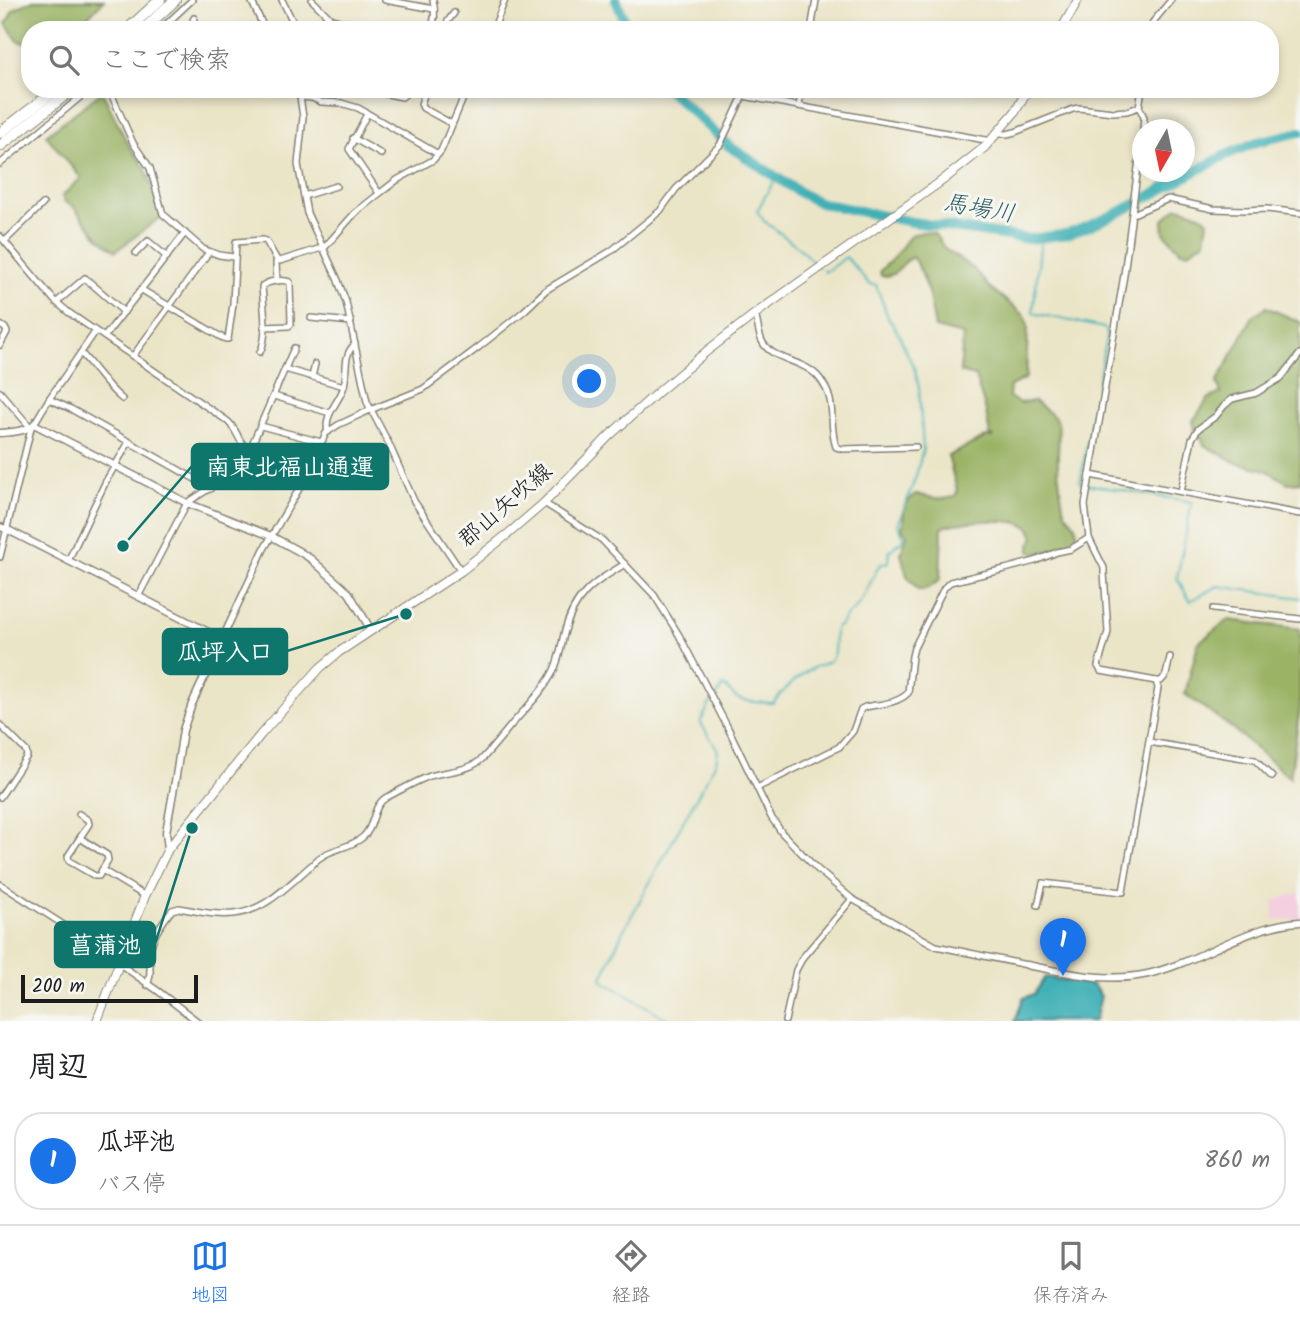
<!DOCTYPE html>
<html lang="ja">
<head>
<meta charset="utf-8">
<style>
	:root { --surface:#fff; --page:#f6f6f6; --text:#202124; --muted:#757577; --line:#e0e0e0; --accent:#1a73e8 }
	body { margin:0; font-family:Kalam,"Klee One",sans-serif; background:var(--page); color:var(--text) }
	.compass { position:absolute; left:1132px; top:119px; width:63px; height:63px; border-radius:50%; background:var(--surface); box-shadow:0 4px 10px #0003; rotate:189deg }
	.scale { position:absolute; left:21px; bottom:18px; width:177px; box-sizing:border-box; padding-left:7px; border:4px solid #1c1c1c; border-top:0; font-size:19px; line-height:24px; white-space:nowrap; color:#1c1c1c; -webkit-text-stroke:5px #f6f6f2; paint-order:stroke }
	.you { position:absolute; left:590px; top:382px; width:24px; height:24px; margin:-18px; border:5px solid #fff; border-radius:50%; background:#1a73e8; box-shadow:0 0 0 10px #1a73e833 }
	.badge { display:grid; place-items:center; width:46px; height:46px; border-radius:50%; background:var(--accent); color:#fff; font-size:23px; font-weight:700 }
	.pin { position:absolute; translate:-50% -58px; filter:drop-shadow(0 2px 4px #0008) }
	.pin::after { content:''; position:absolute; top:37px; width:24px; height:21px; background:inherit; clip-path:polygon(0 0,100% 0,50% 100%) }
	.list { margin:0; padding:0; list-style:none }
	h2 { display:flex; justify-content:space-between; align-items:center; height:91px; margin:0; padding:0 28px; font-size:30px }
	h2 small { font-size:23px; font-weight:400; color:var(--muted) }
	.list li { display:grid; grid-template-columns:46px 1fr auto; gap:21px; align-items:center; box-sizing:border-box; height:98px; margin:0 14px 14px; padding:0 14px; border:2px solid var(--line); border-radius:28px }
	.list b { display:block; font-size:26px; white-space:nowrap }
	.list p { margin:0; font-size:23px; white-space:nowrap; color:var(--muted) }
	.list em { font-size:23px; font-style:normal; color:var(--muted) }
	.icon { flex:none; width:38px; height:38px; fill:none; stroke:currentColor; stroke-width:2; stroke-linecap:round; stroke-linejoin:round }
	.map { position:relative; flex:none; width:1300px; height:1021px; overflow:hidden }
	.search { position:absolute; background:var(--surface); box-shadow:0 4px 10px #0003; left:21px; right:21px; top:21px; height:77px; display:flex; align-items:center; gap:18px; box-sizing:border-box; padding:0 24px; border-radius:28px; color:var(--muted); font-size:26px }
	.sheet { height:203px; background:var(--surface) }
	nav { display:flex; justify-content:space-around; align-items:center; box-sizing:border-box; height:98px; border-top:2px solid var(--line); background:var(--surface); font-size:19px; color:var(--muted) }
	nav a { display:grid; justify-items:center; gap:4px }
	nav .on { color:var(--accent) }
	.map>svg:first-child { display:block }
	.built { fill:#f3cfdf }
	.forest { fill:#9ab365; stroke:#5b6840; stroke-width:2 }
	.water { fill:#3fb0b6; stroke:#2e6669; stroke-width:2 }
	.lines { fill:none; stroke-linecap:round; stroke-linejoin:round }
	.stream { stroke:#3fb0b6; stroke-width:2 }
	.river { stroke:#3fb0b6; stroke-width:10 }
	.minor-casing { stroke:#848072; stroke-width:8 }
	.tertiary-casing { stroke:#848072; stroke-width:9 }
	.primary-casing { stroke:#848072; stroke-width:10 }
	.motorway-casing { stroke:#848072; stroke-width:12 }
	.minor { stroke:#fff; stroke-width:5 }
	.tertiary { stroke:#fff; stroke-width:6 }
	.primary { stroke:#fff; stroke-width:8 }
	.motorway { stroke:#fff; stroke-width:10 }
	.labels { text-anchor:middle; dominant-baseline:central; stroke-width:6; stroke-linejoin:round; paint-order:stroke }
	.street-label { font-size:23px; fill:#1c1c1c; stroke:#f6f6f2 }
	.water-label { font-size:24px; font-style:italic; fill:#2c5f61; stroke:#f6f6f2 }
	.leader { fill:none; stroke:#0f766e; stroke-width:2.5 }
	.callout-dot { fill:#0f766e; stroke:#f6f6f2; stroke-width:2.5 }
	.callout { fill:#0f766e; stroke:#0f766e; stroke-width:2.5 }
	.callout-label { font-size:24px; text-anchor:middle; font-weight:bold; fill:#fff }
</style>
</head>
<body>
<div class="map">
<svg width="1300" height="1021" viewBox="0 0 1300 1021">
	<rect width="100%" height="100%" fill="#f6f6f2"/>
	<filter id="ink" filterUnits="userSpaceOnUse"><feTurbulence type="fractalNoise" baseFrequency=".0143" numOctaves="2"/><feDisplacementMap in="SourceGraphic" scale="14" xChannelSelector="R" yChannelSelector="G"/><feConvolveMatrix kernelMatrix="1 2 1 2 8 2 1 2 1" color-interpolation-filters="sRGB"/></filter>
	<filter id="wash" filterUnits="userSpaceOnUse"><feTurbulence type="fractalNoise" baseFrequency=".00686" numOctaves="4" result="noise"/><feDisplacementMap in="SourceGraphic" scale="28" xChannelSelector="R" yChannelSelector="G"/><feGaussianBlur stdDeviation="1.57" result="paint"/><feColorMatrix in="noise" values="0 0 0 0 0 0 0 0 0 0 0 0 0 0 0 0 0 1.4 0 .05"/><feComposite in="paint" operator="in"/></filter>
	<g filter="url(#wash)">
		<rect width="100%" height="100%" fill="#ebe5c8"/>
		<path class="built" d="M1300 892V919L1274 920 1273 901Z"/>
		<g class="forest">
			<path d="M33 0H104L86 19 72 30H30V45L18 41 6 24 13 10Z"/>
			<path d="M102 92 129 146 145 168 152 186 158 210 162 216 116 251 99 238 74 207 65 202 62 196 81 178 46 135Z"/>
			<path d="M1177 207C1188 209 1200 212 1208 221L1205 241 1189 252 1181 251 1164 233 1163 220Z"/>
			<path d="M923 232 934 233 945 249 974 269 988 286 1024 315 1028 326 1026 378 1010 386 1009 397 1019 403 1034 401C1041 407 1055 414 1058 423 1060 432 1057 457 1058 468 1059 480 1061 494 1063 506 1066 522 1079 518 1077 540L1069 545 1035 554 1030 551V545L1034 537C1032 534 1031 529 1028 527 1015 517 956 521 942 528L940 580 930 587 922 590 918 589 907 576 901 554 907 535 902 529 905 505 915 494C929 496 943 503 956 495L957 490 948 456 986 437H994L990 435 986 411 975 376 960 372 963 335 935 328C932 308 926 272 912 257 899 263 901 277 881 276L880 271 893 258 911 235Z"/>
			<path d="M1266 307 1300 322V482L1288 483 1266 470 1235 462 1204 445 1202 438 1195 436 1193 421 1208 399 1221 393 1217 382 1253 316Z"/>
			<path d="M1228 620 1300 629V708L1290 778 1232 728 1185 694 1198 643Z"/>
		</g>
		<path class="water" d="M1045 977 1093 985 1101 996 1095 1021H1015L1023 998 1034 994Z"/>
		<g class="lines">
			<g class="stream">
				<path d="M776 177 757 211 764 221 797 246 818 267"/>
				<path d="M1041 238 1033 313 1104 328 1107 332 1080 483 1192 502 1177 578 1190 601 1218 586 1300 598"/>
				<path d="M715 698 723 686C730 689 731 695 737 698 744 703 764 702 773 703 783 691 801 673 815 667 822 664 830 664 833 656 836 647 834 637 835 628L841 625 845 617 855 609 866 592 877 569 880 565 888 562 889 551 903 540 904 537 898 525 916 476 923 449 919 388 915 370 902 343 900 336 888 317 876 285 869 284 846 257 825 272 823 270"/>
				<path d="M671 1021 603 981 602 978 622 933 716 762 718 750 701 724V721L711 702"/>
			</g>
			<g class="river">
				<path d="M616 0 629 30"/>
				<path d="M668 89 729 146 802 194 821 203 912 222 1029 239 1068 234 1089 226 1120 212 1226 155 1257 142 1300 132"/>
			</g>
		</g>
	</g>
	<g filter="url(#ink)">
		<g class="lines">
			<defs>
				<g id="minor">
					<path d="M251 0 265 30"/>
					<path d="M282 0 297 30"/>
					<path d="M312 0 331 19 377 30"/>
					<path d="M385 0 434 9"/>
					<path d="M160 30 192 0"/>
					<path d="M189 30 194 18"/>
					<path d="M431 30C435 21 435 9 433 0"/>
					<path d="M445 30 448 21 454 13"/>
					<path d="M493 30 505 0"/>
					<path d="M811 30 816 0"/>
					<path d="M1151 30 1153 22 1171 0"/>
					<path d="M109 89 133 143 150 168 163 214 203 249 219 255 234 257"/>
					<path d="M297 89 300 97 303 117 298 164 307 213 337 278 346 302 367 402 389 444 414 501 461 571"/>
					<path d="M364 89 402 97 407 93 409 89"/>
					<path d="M426 89 421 104 423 108 452 124"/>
					<path d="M1142 89 1139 107 1144 117 1143 130"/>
					<path d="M300 97 312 98 321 102 341 103 358 108 438 154"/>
					<path d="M799 105 802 89"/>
					<path d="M367 114 349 149 379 193"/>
					<path d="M997 134H1007L1015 132 1073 109 1079 108 1113 112 1127 111 1139 107"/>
					<path d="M1142 136 1124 275 1085 505 1089 538 1104 568V573L1108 632 1098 666 1101 671 1156 681H1161L1166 675 1170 657"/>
					<path d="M353 138 381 154"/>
					<path d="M0 164 90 89"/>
					<path d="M304 196 336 186"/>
					<path d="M1133 214 1168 199 1213 209 1245 210 1267 209 1300 213"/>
					<path d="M0 236 54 300 68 312 226 420C236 427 237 438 245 447 256 460 291 465 308 470"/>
					<path d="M5 241 43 204"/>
					<path d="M136 253 148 241 167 257"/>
					<path d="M277 281 276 263 277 260"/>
					<path d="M142 290 221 337 226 339H228L233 304 236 242 263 240 266 241 277 260 280 261 325 247 355 213 375 197 397 180 433 160 441 151 467 89"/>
					<path d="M57 302 85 278 124 312"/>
					<path d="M755 314C758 323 758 333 762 341 771 361 805 359 820 379 838 402 828 423 836 447L842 449 916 447"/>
					<path d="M311 318 351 322"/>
					<path d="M0 325 5 328 7 332 0 345"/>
					<path d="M105 336 185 233"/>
					<path d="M260 352C269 336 263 304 262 286 269 281 282 279 290 282L291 324 289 326 264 327"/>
					<path d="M81 353C95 368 106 386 122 399"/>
					<path d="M133 356 209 252"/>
					<path d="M285 369 344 386"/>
					<path d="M312 377 315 364"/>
					<path d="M0 392 31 428 0 557"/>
					<path d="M274 396 330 413"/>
					<path d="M49 399 71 409 195 479 210 489"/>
					<path d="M34 424 49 399 95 332"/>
					<path d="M261 426 321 442"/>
					<path d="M328 432C323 414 340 402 344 386 348 371 342 356 355 344"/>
					<path d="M1090 475 1300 514"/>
					<path d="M1181 491 1192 439 1198 429 1216 416 1224 406 1232 399 1256 393 1281 378 1300 354"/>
					<path d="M544 503 602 540 654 595 679 635 728 728 771 817 782 833 816 868 852 899 936 946 1027 965"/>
					<path d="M68 561 106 481 129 442"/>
					<path d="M139 595 187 503 229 476 250 455 253 442 294 348"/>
					<path d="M1213 609 1300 619"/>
					<path d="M222 639 264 549 299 489 326 433 338 425 370 410 423 389 479 347 524 311 546 290 611 251 660 211 676 189 720 145 743 96 991 141"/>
					<path d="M0 725 26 751 27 756 0 797"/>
					<path d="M1149 742 1255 760 1272 777"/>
					<path d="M757 788 839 747 853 731 861 709 865 707C880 704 897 704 908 693L912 656 914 648 944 588 950 582 1005 569 1035 561 1057 552 1071 549 1089 538"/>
					<path d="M79 814 88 820 89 824 68 856 69 861 95 876H99L102 870"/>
					<path d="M80 838 107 855 108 860 102 870 145 896"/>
					<path d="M0 884 70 929 158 991 197 1021"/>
					<path d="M1038 905 1043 883 1123 892 1158 688 1156 681"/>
					<path d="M147 985C153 973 148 963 150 951 152 936 163 921 172 910L179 908C196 911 216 916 234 914 266 911 290 883 313 864 326 848 348 850 363 837 376 826 371 806 387 797 401 790 416 781 430 776 449 770 470 772 484 757 494 746 503 735 512 724 526 708 541 694 552 674 559 662 561 647 564 634 574 595 592 584 625 564"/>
					<path d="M785 1021 796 970 803 957 852 899"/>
				</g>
				<g id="tertiary">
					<path d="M0 433C11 432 26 432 34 424L187 503 271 536 300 552 311 559 349 593 371 630"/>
					<path d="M0 527 6 529 222 639 192 704 183 730 176 776 166 832 168 849"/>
					<path d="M1027 965C1067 973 1108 983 1148 974 1200 962 1246 925 1300 922"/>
				</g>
				<g id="primary">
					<path d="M1061 30 1078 0"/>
					<path d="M97 1021 145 896 168 849 262 733 320 668 339 652 461 571 508 534 544 503 610 435 657 393 707 351 755 314 943 180 985 147 1015 112 1028 89"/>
				</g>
				<g id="motorway">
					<path d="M127 30 160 0"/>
					<path d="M143 30 175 0"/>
					<path d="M0 133 57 89"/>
					<path d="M0 146 73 89"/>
				</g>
			</defs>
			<use href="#minor" class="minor-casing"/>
			<use href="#tertiary" class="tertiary-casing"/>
			<use href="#primary" class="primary-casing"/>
			<use href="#motorway" class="motorway-casing"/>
			<use href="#minor" class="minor"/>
			<use href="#tertiary" class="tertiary"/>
			<use href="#primary" class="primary"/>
			<use href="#motorway" class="motorway"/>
		</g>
	</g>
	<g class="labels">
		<g class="street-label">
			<text transform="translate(506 506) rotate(-41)">郡山矢吹線</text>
		</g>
		<g class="water-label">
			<text transform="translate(979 209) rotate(10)">馬場川</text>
		</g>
	</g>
	<path class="leader" d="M123 546L192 466M406 614L287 651M192 828L155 944"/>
	<g class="callout-dot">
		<circle cx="123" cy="546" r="7"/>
		<circle cx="406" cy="614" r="7"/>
		<circle cx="192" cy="828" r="7"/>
	</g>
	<g class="callout">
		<rect x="192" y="444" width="196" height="45" rx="7"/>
		<rect x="163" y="629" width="124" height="45" rx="7"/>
		<rect x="55" y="922" width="100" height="45" rx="7"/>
	</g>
	<g class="callout-label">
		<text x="290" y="475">南東北福山通運</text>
		<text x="225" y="660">瓜坪入口</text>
		<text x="105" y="953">菖蒲池</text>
	</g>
</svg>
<svg class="compass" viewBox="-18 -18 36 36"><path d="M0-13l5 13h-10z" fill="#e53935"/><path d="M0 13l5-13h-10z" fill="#757577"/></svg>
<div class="scale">200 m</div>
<div class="you"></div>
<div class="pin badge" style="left:1063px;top:976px">1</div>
<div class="search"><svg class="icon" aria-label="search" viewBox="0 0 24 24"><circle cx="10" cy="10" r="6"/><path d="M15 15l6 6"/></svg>ここで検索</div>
</div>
<section class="sheet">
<h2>周辺<small></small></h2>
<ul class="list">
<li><span class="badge">1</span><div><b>瓜坪池</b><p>バス停</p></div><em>860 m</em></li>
</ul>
</section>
<nav>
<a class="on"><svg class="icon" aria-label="map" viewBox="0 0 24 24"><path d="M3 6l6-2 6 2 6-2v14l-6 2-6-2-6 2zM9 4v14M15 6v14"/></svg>地図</a>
<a><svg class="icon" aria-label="directions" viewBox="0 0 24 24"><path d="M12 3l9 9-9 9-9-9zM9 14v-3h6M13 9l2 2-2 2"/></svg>経路</a>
<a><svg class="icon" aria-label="saved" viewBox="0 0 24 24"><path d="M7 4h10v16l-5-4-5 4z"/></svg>保存済み</a>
</nav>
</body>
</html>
